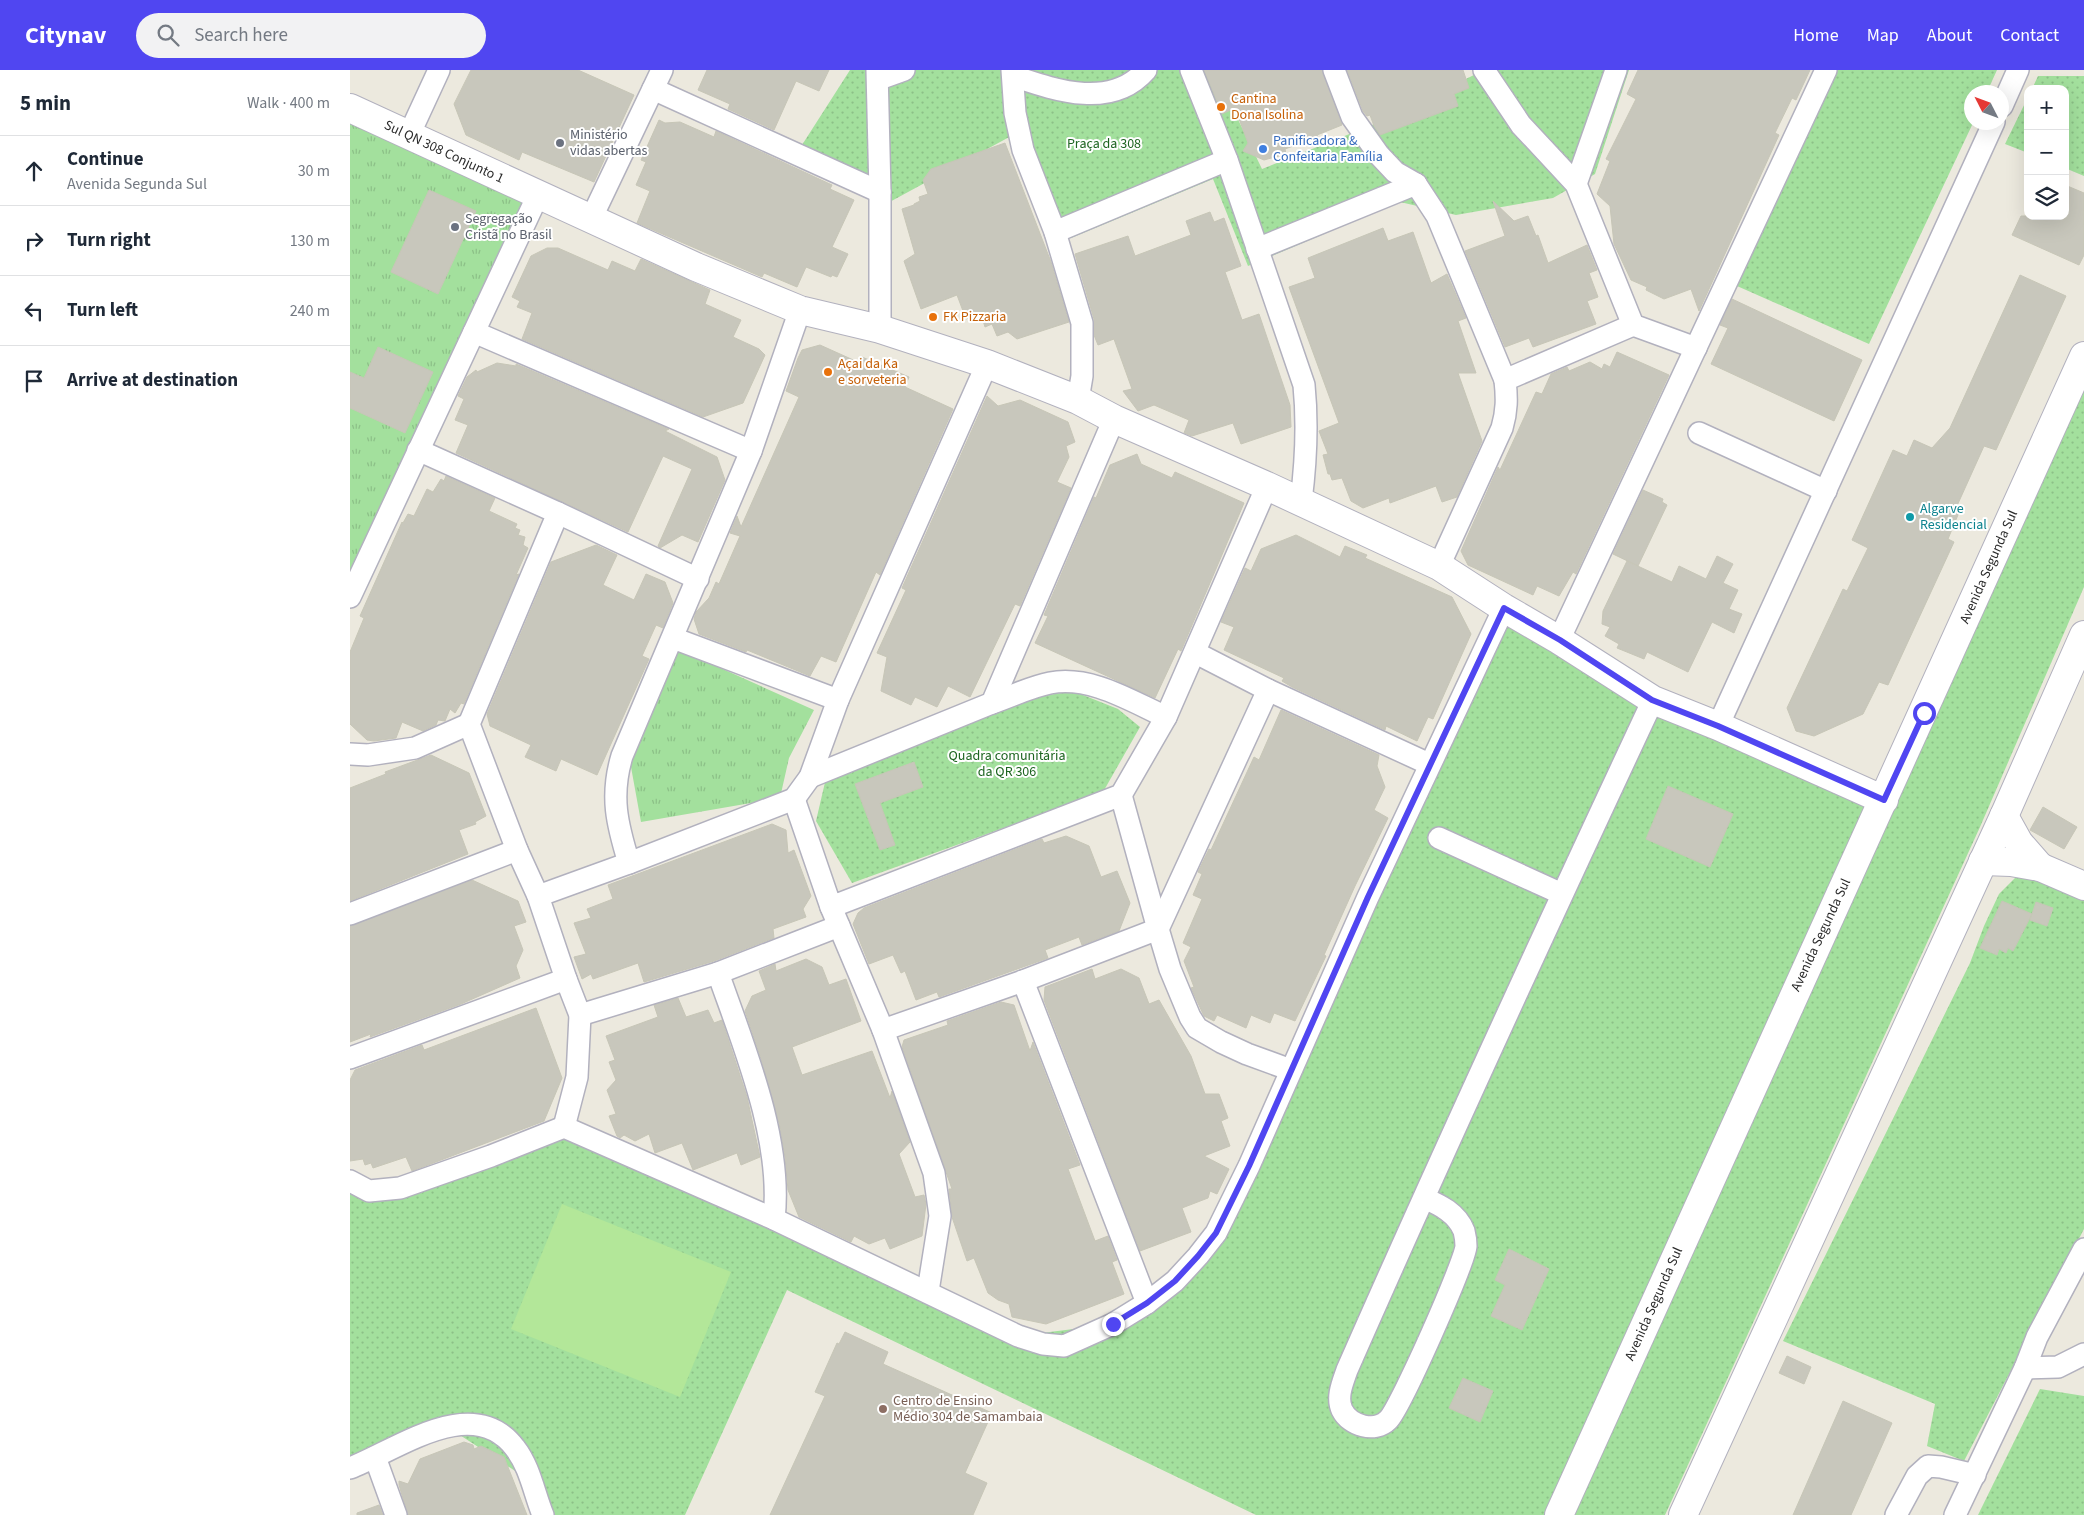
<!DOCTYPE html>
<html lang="en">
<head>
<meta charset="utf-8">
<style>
	:root { --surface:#fff; --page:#f2f2f3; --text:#1f2937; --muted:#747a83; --line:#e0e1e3; --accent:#5046f1 }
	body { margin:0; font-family:"Source Sans 3",sans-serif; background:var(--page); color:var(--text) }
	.controls { position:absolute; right:15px; top:15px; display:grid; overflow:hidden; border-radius:10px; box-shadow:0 5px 20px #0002 }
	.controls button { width:45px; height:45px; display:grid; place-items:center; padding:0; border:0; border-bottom:1px solid var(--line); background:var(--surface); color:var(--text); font:25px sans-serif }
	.compass { position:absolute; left:1614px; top:15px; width:45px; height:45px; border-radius:50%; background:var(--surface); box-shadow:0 5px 20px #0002; rotate:312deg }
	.stop { position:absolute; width:15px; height:15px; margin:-11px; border:4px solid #5046f1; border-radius:50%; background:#fff }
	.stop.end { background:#5046f1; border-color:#fff; box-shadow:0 1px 5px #0008 }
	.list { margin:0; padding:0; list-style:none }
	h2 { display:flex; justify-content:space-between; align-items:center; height:65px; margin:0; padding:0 20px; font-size:21px }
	h2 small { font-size:16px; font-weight:400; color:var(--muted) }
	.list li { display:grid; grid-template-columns:32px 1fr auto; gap:15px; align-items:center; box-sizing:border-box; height:70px; padding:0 20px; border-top:1px solid var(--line) }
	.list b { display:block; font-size:19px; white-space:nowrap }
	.list p { margin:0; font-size:16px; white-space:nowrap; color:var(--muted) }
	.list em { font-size:16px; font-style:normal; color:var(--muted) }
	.icon { flex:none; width:28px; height:28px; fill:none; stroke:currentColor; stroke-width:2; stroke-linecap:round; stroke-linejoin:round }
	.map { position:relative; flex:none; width:1734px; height:1445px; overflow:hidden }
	header { display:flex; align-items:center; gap:30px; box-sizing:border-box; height:70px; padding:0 25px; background:var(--accent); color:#fff }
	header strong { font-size:24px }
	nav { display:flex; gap:28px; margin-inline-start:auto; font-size:18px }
	.search { width:350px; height:45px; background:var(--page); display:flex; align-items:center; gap:12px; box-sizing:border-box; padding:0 18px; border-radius:28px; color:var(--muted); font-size:19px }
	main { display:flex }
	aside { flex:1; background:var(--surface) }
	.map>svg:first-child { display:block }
	.grass { fill:url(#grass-tufts) }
	.park { fill:url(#park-dots) }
	.pitch { fill:#b3e799 }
	.building { fill:#c8c7bc; stroke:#c7c6b7 }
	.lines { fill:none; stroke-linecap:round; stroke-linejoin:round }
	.street-casing { stroke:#b2b1be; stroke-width:24 }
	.secondary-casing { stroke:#b2b1be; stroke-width:30 }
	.street { stroke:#fff; stroke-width:21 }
	.secondary { stroke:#fff; stroke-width:28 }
	.route { stroke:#5046f1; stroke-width:6 }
	.food-dot { fill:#e8710a; stroke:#fff; stroke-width:2 }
	.worship-dot { fill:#6b7280; stroke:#fff; stroke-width:2 }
	.shop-dot { fill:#3f7fe0; stroke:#fff; stroke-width:2 }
	.culture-dot { fill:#0f9aa8; stroke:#fff; stroke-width:2 }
	.education-dot { fill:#8d6e63; stroke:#fff; stroke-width:2 }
	.labels { text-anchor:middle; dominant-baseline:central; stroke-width:4; stroke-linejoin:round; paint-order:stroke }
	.food-label { font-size:14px; fill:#c56008; stroke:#fff; text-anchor:start }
	.worship-label { font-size:14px; fill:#5b616d; stroke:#fff; text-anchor:start }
	.shop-label { font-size:14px; fill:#366cbe; stroke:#fff; text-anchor:start }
	.park-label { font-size:14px; fill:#1e6521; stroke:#fff }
	.street-label { font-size:14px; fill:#2b2b2b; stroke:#fff }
	.culture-label { font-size:14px; fill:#0d838f; stroke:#fff; text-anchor:start }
	.education-label { font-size:14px; fill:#785e54; stroke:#fff; text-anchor:start }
</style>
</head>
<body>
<header>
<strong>Citynav</strong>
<div class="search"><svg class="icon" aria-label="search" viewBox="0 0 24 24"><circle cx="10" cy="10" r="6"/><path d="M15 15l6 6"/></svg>Search here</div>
<nav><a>Home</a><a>Map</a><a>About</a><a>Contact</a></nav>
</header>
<main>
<aside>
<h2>5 min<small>Walk · 400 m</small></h2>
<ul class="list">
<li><svg class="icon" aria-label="ahead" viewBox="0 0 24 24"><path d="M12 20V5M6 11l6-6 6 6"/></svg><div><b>Continue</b><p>Avenida Segunda Sul</p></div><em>30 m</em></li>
<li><svg class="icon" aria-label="right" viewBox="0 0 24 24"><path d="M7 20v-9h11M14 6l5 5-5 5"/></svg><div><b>Turn right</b></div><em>130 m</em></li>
<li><svg class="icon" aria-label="left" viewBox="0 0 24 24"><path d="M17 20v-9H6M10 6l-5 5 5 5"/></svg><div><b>Turn left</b></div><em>240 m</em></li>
<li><svg class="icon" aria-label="arrive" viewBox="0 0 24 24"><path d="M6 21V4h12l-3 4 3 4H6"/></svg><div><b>Arrive at destination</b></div></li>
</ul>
</aside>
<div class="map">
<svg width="1734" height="1445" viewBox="0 0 1734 1445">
	<defs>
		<pattern id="grass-tufts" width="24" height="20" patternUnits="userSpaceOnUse" patternTransform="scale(1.25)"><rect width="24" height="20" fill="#a3e09d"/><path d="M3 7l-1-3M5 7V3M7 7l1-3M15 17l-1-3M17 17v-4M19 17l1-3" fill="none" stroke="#8cc087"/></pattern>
		<pattern id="park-dots" width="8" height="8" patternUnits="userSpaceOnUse" patternTransform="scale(1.25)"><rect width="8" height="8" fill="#a3e09d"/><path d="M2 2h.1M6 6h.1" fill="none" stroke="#8cc087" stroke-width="1.8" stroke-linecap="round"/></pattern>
	</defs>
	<rect width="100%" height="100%" fill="#ece9de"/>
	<g class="grass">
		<path d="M0 37 184 126 0 527Z"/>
		<path d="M328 579 464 640 439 688 430 728 291 752 279 686Z"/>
	</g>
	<g class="park">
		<path d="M500 0H864L912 99 1027 53 1134 0H1279L1245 104 1203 128 1106 145 1050 132 898 196 863 109 721 168 663 65 536 134 443 89Z"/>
		<path d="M1485 0H1647L1637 22H1622L1623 53 1519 274 1387 216Z"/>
		<path d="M1688 6H1734V106L1715 98V19H1682Z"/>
		<path d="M1678 27V83L1655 74Z"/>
		<path d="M1734 311V517L1630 757 1315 1445H1218Z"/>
		<path d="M1154 538 1209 570 1534 730 1209 1445H906L437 1220 335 1445H193L182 1412 96 1356 0 1398V1111L19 1120 214 1057 668 1266 763 1254 848 1186Z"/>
		<path d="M723 621 768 639 790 657 753 722 502 813 466 751 476 708 644 634Z"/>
		<path d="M1670 803 1703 813 1734 830V1159L1614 1391 1577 1376 1585 1334 1433 1271 1620 893 1634 856 1649 824Z"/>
		<path d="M1690 1319 1734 1326V1445H1628Z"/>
	</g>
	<path class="pitch" d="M212 1134 381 1202 330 1327 161 1259Z"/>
	<g class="building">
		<path d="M121 0H228L284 25 244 112 172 82 169 90 116 65 104 34Z"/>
		<path d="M357 0H479L469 21 446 11 424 60 378 39 380 34 348 20Z"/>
		<path d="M854 0H972L992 55 967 65 968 67 935 79 936 84 914 90 893 81 898 73 885 38 872 44Z"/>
		<path d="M997 0H1113L1119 18 1104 24 1108 36 1030 65 1024 56 1020 45 1017 46 1013 41Z"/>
		<path d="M1288 0H1460L1446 30 1442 28 1425 63 1429 65 1349 241 1341 219 1314 229 1296 220 1297 217 1281 210 1264 174 1260 136 1247 124 1260 91 1256 89 1286 29 1277 24Z"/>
		<path d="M309 50 315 53 330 52 364 67 366 61 482 115 480 119 504 130 482 177 498 184 487 207 482 205 481 207 456 197 447 217 414 203 412 207 287 153 300 121 286 115 296 92 291 90Z"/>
		<path d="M655 73 701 192 719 252 667 269 658 262 647 266 642 254 635 257 631 244 616 249 607 225 571 239 554 191 565 184 552 139 564 135V134L570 131 569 127 578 124 573 110 581 99Z"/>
		<path d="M1715 115 1734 123V185L1729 195 1662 165 1671 146H1715Z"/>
		<path d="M79 120 126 141 88 224 41 202Z"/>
		<path d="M1143 131 1164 151 1178 146 1186 166 1188 165 1198 193 1237 175 1247 200 1239 203 1248 227 1237 231 1246 254 1183 277 1179 268 1155 277 1115 181 1155 166Z"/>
		<path d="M860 142 864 152 874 148 891 196 875 202 892 250 909 244 940 335 941 357 891 374 883 353 842 366 834 363 839 350 804 335 788 341 773 321 782 319 764 269 748 275 744 265V249L725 184 778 166 785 186 841 165 836 151Z"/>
		<path d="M1033 158 1038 171 1063 162 1081 213 1097 204 1116 248 1108 251 1126 303H1108L1132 371 1107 427 1092 432 1086 416 1040 433 1039 428 1013 438 1001 431 992 408 982 410 980 404H978L973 385 978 384 969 361 989 353 939 217 965 208 958 188Z"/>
		<path d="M197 178H208L258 200 262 191 285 201 291 189 360 220 355 234 391 250 383 267 409 279 415 285 393 333 353 347 172 269 182 243 167 237 170 231 162 227 181 186Z"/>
		<path d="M1670 205 1716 226 1646 380 1634 376 1606 438 1610 440 1598 469 1604 472 1538 615 1529 612 1513 644 1464 666 1446 661 1437 638 1493 519 1497 521 1518 478 1502 470 1543 380 1557 386 1564 370 1582 378 1600 358Z"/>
		<path d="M1382 229 1512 290 1484 351 1361 294 1378 258 1370 255Z"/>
		<path d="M470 275 510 293 512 287 559 307 555 317 603 339 530 505 526 502 486 592 471 586 460 606 397 580 396 582 349 564 344 549 346 542 359 528 366 512 369 514 390 466 380 463 387 446 391 457 449 327 436 321 448 288 452 280Z"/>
		<path d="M28 277 83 302 55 363 0 338V302L14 308Z"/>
		<path d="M1267 282 1319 305 1226 504 1223 502 1209 526 1187 516 1183 525 1118 495 1111 481 1148 397 1150 400 1186 322 1192 324 1201 304 1217 297 1219 301 1240 292 1252 299 1254 294 1260 297Z"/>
		<path d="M147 293 166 296V294L319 359 315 361 367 387 375 410 348 472 332 465 310 478 308 476 342 399 313 386 278 462 106 383 118 355 105 350 114 329 108 326 117 307 126 300 127 302Z"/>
		<path d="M637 326 648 336 670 330 718 352 725 372 716 376 719 387 707 412 721 418 670 536 665 534 620 627 598 616 587 637 565 627 561 635 531 621 537 587 527 583 556 520 552 518Z"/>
		<path d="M787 384 791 394 822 408 825 402 894 433 831 581 828 579 805 628 685 573 698 546 694 545 744 427 746 428 760 395Z"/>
		<path d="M96 406 145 428 139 441 167 454 165 458 170 460 168 465 175 467 173 475 178 478 166 505 169 504 114 634 111 633 105 643 100 639 95 651 88 650 86 655 73 661 52 652 46 668 24 671 17 670 0 654V582L14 548 10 546 52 452 53 453 58 444 64 446 77 419 83 422 91 409 94 411Z"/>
		<path d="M1293 420 1313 429 1312 432 1317 435 1288 496 1263 484Z"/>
		<path d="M946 465 990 487 995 476 1017 485 1015 488 1102 527 1121 564 1083 649 1078 647 1067 671 1036 656 1035 660 942 617 932 611 934 608 874 580 884 557 871 552 895 498 901 501 911 479Z"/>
		<path d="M246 475 267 485 253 515 284 530 296 504 315 512 323 533 313 558 306 555 292 586 299 589 247 705 211 689 206 701 175 687 181 675 140 656 137 644 201 492Z"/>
		<path d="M1367 486 1383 494 1373 513 1388 520 1379 539 1392 544 1384 563 1362 552 1338 602 1297 582 1294 589 1267 578 1269 574 1255 566 1260 557 1252 554 1253 541 1277 491 1322 512 1329 496 1356 509Z"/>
		<path d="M931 640 1029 685 1027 696 1035 717 1024 740 1038 748 1005 816 974 885 976 886 945 951 924 943 920 953 901 945 896 958 867 945 864 951 854 946 841 918 844 917 834 891 841 877 833 873 852 829 843 825 852 804 848 802 859 779 861 780 904 687 909 690Z"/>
		<path d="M81 685 119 703 136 746 125 752 126 754 109 760 118 784 0 831V718L36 704 35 702Z"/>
		<path d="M564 692 573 717 530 733 545 775 530 780 505 714Z"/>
		<path d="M1318 716 1383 744 1360 797 1296 769Z"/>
		<path d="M1693 737 1727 757 1714 779 1680 760Z"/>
		<path d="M422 754 436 760 438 783 444 780 461 826 453 839 456 847 423 859 424 868 364 891 294 912 288 893 243 909 241 904 232 909 224 887 236 884 224 853 241 848 237 839 263 829 258 815Z"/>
		<path d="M716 766 739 776 751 807 767 801 780 833 769 861 732 875 729 867 695 880 698 888 589 927 587 922 566 930 555 901 551 903 543 885 519 894 503 854 508 843 514 838 692 769 694 773Z"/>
		<path d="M122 810 168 831 176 852 164 856 173 880 166 896 170 908 111 934 20 967 21 964 0 972V856Z"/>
		<path d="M1652 831 1682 844 1663 881 1658 878 1656 883 1649 879 1647 885 1630 878Z"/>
		<path d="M1686 832 1703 838 1697 856 1680 850Z"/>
		<path d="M456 889 472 897 479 915 496 909 511 951 442 977 452 1005 522 981 540 1028 542 1021 560 1072 549 1084 565 1127 574 1125 576 1134 572 1166 540 1179 535 1168 519 1174 504 1166 501 1172 449 1147 438 1120 435 1087 429 1053 411 989 395 941 402 926 416 920 409 901 425 894 426 901Z"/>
		<path d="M742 899 745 909 771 899 789 908 799 934 809 930 841 986 855 1024H869L878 1048 871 1051 880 1076 854 1086 879 1099 867 1124 860 1121 858 1128 832 1138 841 1162 790 1181 694 930 695 917Z"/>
		<path d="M328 928 336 947 358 940 364 953 372 950 397 1027 410 1087 391 1095 387 1083 343 1100 332 1073 305 1083 299 1064 285 1071 274 1065 270 1068 267 1066 259 1046 266 1044 257 1020 266 1010 259 992 265 990 256 966 308 947 304 935Z"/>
		<path d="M651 932 664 935 680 981 683 972 730 1095 718 1099 745 1171 758 1166 767 1190 762 1192 774 1224 696 1254 662 1247 659 1234 648 1230 638 1223 624 1188 617 1191 602 1147 599 1119H602L552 977 554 970 598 955 597 951Z"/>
		<path d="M186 938 212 1008 194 1051 62 1101 56 1087 23 1098 21 1093 15 1095 13 1089 0 1091V1010L5 1000 72 975 74 980Z"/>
		<path d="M1159 1179 1199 1199 1172 1260 1141 1246 1155 1215 1145 1210Z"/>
		<path d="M495 1262 538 1282 533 1294 642 1343 615 1403 637 1413 623 1445H420L475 1326 465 1322 487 1273 489 1274Z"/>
		<path d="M1437 1286 1461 1297 1454 1314 1429 1303Z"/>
		<path d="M1113 1308 1143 1321 1130 1352 1099 1338Z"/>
		<path d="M1493 1331 1542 1353 1501 1445H1443Z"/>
		<path d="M114 1372 123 1375 124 1379 131 1376 154 1387 177 1445H58L49 1415V1411L58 1414 70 1389Z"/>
		<path d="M29 1435 33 1445H7V1443Z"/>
	</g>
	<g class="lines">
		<defs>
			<g id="street">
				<path d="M527 0 530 122V259"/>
				<path d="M662 0 665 43 673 80 705 162 732 253V306L728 330"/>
				<path d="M841 0 877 90 954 315C958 355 956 392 951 431"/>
				<path d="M984 0 1002 47 1029 85 1045 102 1066 114 1087 146 1155 310"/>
				<path d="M1134 0 1171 55 1226 114 1283 255 1346 278"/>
				<path d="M663 6C705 20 761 40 796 0"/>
				<path d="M529 9 554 0"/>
				<path d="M303 19 530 122"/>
				<path d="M1652 36 1668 0"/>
				<path d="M59 65 89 0"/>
				<path d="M1226 114 1266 0"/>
				<path d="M241 149 312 0"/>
				<path d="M705 162 877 90"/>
				<path d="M907 179 1066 114"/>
				<path d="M124 262 401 381"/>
				<path d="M1349 363 1476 421"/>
				<path d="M68 380 208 443 119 654 167 780 188 826 216 909 230 945 227 1007 214 1057"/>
				<path d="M208 443 348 509"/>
				<path d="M1089 496 1152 358C1157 341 1157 328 1155 310L1283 255"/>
				<path d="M0 527 188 125"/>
				<path d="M323 568 488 630"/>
				<path d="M1209 570 1476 0"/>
				<path d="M918 620 1079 694"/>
				<path d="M642 633C660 627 680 617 700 613 740 605 781 631 816 647"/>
				<path d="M1368 656 1644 52"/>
				<path d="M0 684 18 685 65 678 119 654"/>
				<path d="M460 707 642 633 764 349"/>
				<path d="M771 725 808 859 820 899 840 947 847 958 871 972 897 984 941 1000"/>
				<path d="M444 729 481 837 771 725 816 647 917 416"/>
				<path d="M1089 768 1212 824"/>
				<path d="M279 793C267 754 260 726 272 686L401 381 450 240"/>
				<path d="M188 826 279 793 444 729 460 707 488 630 637 294"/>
				<path d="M481 837 533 960 584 1103 590 1146 578 1221"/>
				<path d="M0 844 167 780"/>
				<path d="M368 903C394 977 433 1070 424 1149"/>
				<path d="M673 911 797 1233"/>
				<path d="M230 945 368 903 489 856"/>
				<path d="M533 960 673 911 808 859 918 620 846 583"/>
				<path d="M0 988 216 909"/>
				<path d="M0 1111 19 1121 50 1118 141 1086 214 1057 424 1149 668 1266 693 1274 714 1276 763 1254 797 1233 825 1211 848 1186 866 1163 899 1096 1018 827 1154 538"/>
				<path d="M1074 1128C1090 1135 1107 1143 1114 1161 1115 1165 1116 1172 1116 1176 1115 1192 1050 1339 1038 1350 1025 1363 1000 1356 992 1340 986 1327 993 1312 997 1300 1096 1075 1199 852 1303 630"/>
				<path d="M1675 1298 1708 1297 1734 1284"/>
				<path d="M25 1387 46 1445"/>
				<path d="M0 1398C47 1380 123 1322 165 1378 180 1397 184 1423 193 1445"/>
				<path d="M1546 1445 1567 1406 1578 1396 1591 1397 1625 1405"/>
				<path d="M1605 1445 1675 1298 1687 1267 1734 1179"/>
			</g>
			<g id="secondary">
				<path d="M0 38 346 197 450 240 530 259 637 294 728 330 764 349 917 416 1089 496 1154 538 1209 570 1303 630 1368 656 1534 730"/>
				<path d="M1654 746 1669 773 1690 797"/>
				<path d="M1633 791 1661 792 1690 797 1734 816"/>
				<path d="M1209 1445 1734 286"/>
				<path d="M1333 1445 1654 746 1734 565"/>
			</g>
		</defs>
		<use href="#street" class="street-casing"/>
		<use href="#secondary" class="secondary-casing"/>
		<use href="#street" class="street"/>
		<use href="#secondary" class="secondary"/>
	</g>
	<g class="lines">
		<path class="route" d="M763 1254 797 1233 825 1211 848 1186 866 1163 899 1096 1018 827 1154 538 1210 570 1302 630 1368 656 1534 730 1574 643"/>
	</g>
	<g class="food-dot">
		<circle cx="871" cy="37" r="5"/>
		<circle cx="583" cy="247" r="5"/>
		<circle cx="478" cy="302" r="5"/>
	</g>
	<g class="worship-dot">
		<circle cx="210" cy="73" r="5"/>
		<circle cx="105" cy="157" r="5"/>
	</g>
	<circle class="shop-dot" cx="913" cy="79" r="5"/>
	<circle class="culture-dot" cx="1560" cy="447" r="5"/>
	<circle class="education-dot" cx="533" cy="1339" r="5"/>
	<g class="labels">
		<g class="food-label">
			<text x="881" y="29">Cantina<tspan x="881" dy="16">Dona Isolina</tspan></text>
			<text x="593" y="247">FK Pizzaria</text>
			<text x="488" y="294">Açai da Ka<tspan x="488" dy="16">e sorveteria</tspan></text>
		</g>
		<g class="worship-label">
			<text x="220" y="65">Ministério<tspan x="220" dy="16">vidas abertas</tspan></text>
			<text x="115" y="149">Segregação<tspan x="115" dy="16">Cristã no Brasil</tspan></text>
		</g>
		<g class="shop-label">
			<text x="923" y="71">Panificadora &amp;<tspan x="923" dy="16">Confeitaria Família</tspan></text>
		</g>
		<g class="park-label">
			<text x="754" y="74">Praça da 308</text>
			<text x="657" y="686">Quadra comunitária<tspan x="657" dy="16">da QR 306</tspan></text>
		</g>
		<g class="street-label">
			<text transform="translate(94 82) rotate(25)">Sul QN 308 Conjunto 1</text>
			<text transform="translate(1639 497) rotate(-66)">Avenida Segunda Sul</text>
			<text transform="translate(1471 865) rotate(-65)">Avenida Segunda Sul</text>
			<text transform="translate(1304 1234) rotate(-66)">Avenida Segunda Sul</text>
		</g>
		<g class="culture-label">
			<text x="1570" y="439">Algarve<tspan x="1570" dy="16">Residencial</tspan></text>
		</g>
		<g class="education-label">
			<text x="543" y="1331">Centro de Ensino<tspan x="543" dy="16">Médio 304 de Samambaia</tspan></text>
		</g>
	</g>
</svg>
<div class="controls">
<button>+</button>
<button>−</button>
<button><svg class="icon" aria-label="layers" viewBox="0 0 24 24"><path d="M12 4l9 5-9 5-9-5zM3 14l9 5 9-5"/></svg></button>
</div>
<svg class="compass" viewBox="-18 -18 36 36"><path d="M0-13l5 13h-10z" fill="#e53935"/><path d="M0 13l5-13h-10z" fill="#747a83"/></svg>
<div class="stop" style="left:1574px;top:643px"></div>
<div class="stop end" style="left:763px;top:1254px"></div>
</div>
</main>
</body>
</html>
